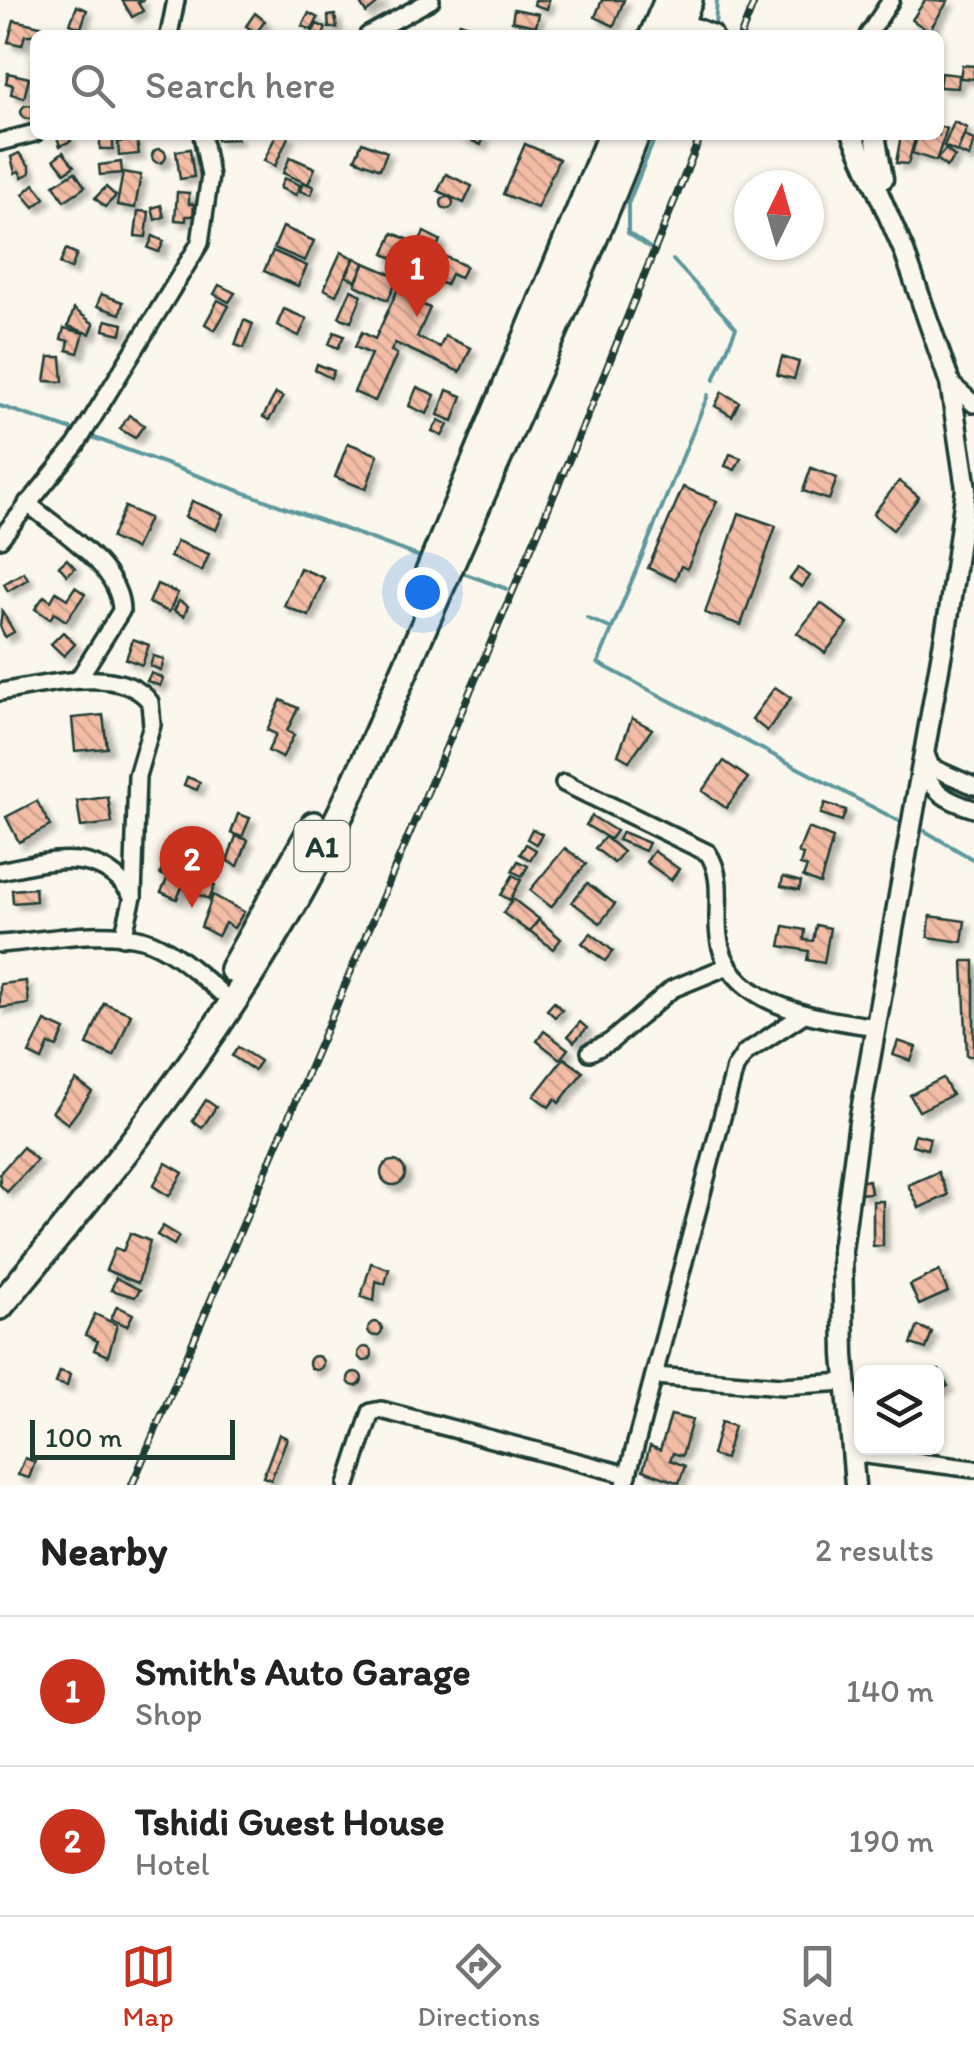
<!DOCTYPE html>
<html lang="en">
<head>
<meta charset="utf-8">
<style>
	:root { --surface:#fff; --page:#f2f2f2; --text:#222; --muted:#767676; --line:#e0e0e0; --accent:#c8321e }
	body { margin:0; font-family:Itim,sans-serif; background:var(--page); color:var(--text) }
	.controls { position:absolute; right:30px; bottom:30px; display:grid; overflow:hidden; border-radius:15px; box-shadow:0 2px 8px #0004 }
	.controls button { width:90px; height:90px; display:grid; place-items:center; padding:0; border:0; border-bottom:2px solid var(--line); background:var(--surface); color:var(--text); font:50px sans-serif }
	.compass { position:absolute; left:734px; top:170px; width:90px; height:90px; border-radius:50%; background:var(--surface); box-shadow:0 2px 8px #0004; rotate:5deg }
	.scale { position:absolute; left:30px; bottom:25px; width:205px; box-sizing:border-box; padding-left:10px; border:5px solid #1f3d34; border-top:0; font-size:28px; line-height:35px; white-space:nowrap; color:#1f3d34; -webkit-text-stroke:8px #fbf7ec; paint-order:stroke }
	.you { position:absolute; left:422px; top:592px; width:35px; height:35px; margin:-25px; border:8px solid #fff; border-radius:50%; background:#1a73e8; box-shadow:0 0 0 15px #1a73e833 }
	.badge { display:grid; place-items:center; width:65px; height:65px; border-radius:50%; background:var(--accent); color:#fff; font-size:32px; font-weight:700 }
	.pin { position:absolute; translate:-50% -82px; filter:drop-shadow(0 2px 5px #0008) }
	.pin::after { content:''; position:absolute; top:52px; width:35px; height:30px; background:inherit; clip-path:polygon(0 0,100% 0,50% 100%) }
	.list { margin:0; padding:0; list-style:none }
	h2 { display:flex; justify-content:space-between; align-items:center; height:130px; margin:0; padding:0 40px; font-size:42px }
	h2 small { font-size:32px; font-weight:400; color:var(--muted) }
	.list li { display:grid; grid-template-columns:65px 1fr auto; gap:30px; align-items:center; box-sizing:border-box; height:150px; padding:0 40px; border-top:2px solid var(--line) }
	.list b { display:block; font-size:38px; white-space:nowrap }
	.list p { margin:0; font-size:32px; white-space:nowrap; color:var(--muted) }
	.list em { font-size:32px; font-style:normal; color:var(--muted) }
	.icon { flex:none; width:55px; height:55px; fill:none; stroke:currentColor; stroke-width:2; stroke-linecap:round; stroke-linejoin:round }
	.map { position:relative; flex:none; width:974px; height:1485px; overflow:hidden }
	.search { position:absolute; background:var(--surface); box-shadow:0 2px 8px #0004; left:30px; right:30px; top:30px; height:110px; display:flex; align-items:center; gap:25px; box-sizing:border-box; padding:0 35px; border-radius:15px; color:var(--muted); font-size:38px }
	.sheet { height:430px; background:var(--surface) }
	nav { display:flex; justify-content:space-around; align-items:center; box-sizing:border-box; height:140px; border-top:2px solid var(--line); background:var(--surface); font-size:28px; color:var(--muted) }
	nav a { display:grid; justify-items:center; gap:5px }
	nav .on { color:var(--accent) }
	.map>svg:first-child { display:block }
	.lines { fill:none; stroke-linecap:round; stroke-linejoin:round }
	.stream { stroke:#5d989d; stroke-width:4 }
	.building { fill:url(#building-back-hatch); stroke:#1f3d34; stroke-width:2.5; filter:url(#shadow) }
	.minor-casing { stroke:#1f3d34; stroke-width:22 }
	.tertiary-casing { stroke:#1f3d34; stroke-width:25 }
	.trunk-casing { stroke:#1f3d34; stroke-width:32 }
	.minor { stroke:#fbf7ec; stroke-width:15 }
	.tertiary { stroke:#fbf7ec; stroke-width:18 }
	.trunk { stroke:#fbf7ec; stroke-width:25 }
	.rail-casing { stroke:#1f3d34; stroke-width:8 }
	.rail { stroke:#fbf7ec; stroke-width:4; stroke-dasharray:11; stroke-linecap:butt }
	.labels { text-anchor:middle; dominant-baseline:central; stroke-width:9; stroke-linejoin:round; paint-order:stroke }
	.shield { fill:#fbf7ec; stroke:#61756b; stroke-width:2.5 }
	.shield-label { font-size:30px; font-weight:bold; fill:#1f3d34 }
</style>
</head>
<body>
<div class="map">
<svg width="974" height="1485" viewBox="0 0 974 1485">
	<defs>
		<pattern id="building-back-hatch" width="6" height="6" patternUnits="userSpaceOnUse" patternTransform="scale(2.5)"><rect width="6" height="6" fill="#f2bca5"/><path d="M-1 5l2 2M0 0l6 6M5-1l2 2" fill="none" stroke="#cfa28f"/></pattern>
		<filter id="shadow"><feDropShadow dx="5.5" dy="5.5" stdDeviation="2.5" flood-color="#0004"/></filter>
	</defs>
	<rect width="100%" height="100%" fill="#fbf7ec"/>
	<filter id="ink" filterUnits="userSpaceOnUse"><feTurbulence type="fractalNoise" baseFrequency=".01" numOctaves="2"/><feDisplacementMap in="SourceGraphic" scale="20" xChannelSelector="R" yChannelSelector="G"/><feConvolveMatrix kernelMatrix="1 2 1 2 8 2 1 2 1" color-interpolation-filters="sRGB"/></filter>
	<g filter="url(#ink)">
		<g class="lines">
			<g class="stream">
				<path d="M715 25 717 0"/>
				<path d="M650 248 628 233V204L656 135"/>
				<path d="M673 260 736 328 714 380"/>
				<path d="M708 395 598 663 899 821"/>
				<path d="M0 406 76 431"/>
				<path d="M89 436 418 556"/>
				<path d="M460 572 507 589"/>
				<path d="M587 618 610 628"/>
				<path d="M925 831 974 860"/>
			</g>
		</g>
		<g class="building">
			<path d="M122 0H144L138 3 143 11 132 17Z"/>
			<path d="M358 0H382L366 13Z"/>
			<path d="M535 0H549L547 9 534 5Z"/>
			<path d="M602 0H624L614 26 595 17Z"/>
			<path d="M925 0 948 1 929 31 912 20Z"/>
			<path d="M77 6 87 10 81 28 70 24Z"/>
			<path d="M514 9 539 14 536 26 512 21Z"/>
			<path d="M255 13 265 21 256 33 246 26Z"/>
			<path d="M309 13 318 18 312 30 302 26Z"/>
			<path d="M335 15 337 28H329L328 16Z"/>
			<path d="M14 20 53 29 51 35H25L22 45 8 42Z"/>
			<path d="M460 22 474 27 472 35H446L449 28 457 30Z"/>
			<path d="M317 24 326 28 323 35H311Z"/>
			<path d="M962 65 974 66V79L960 78Z"/>
			<path d="M8 73 29 78 24 98 11 94 13 85 6 83Z"/>
			<path d="M941 73 959 75 958 88 939 87Z"/>
			<circle cx="28" cy="112" r="7"/>
			<path d="M954 122 967 128 957 152 944 146Z"/>
			<path d="M939 126 947 129 936 161 912 153 918 135H939Z"/>
			<path d="M68 135 71 141 60 146 57 137Z"/>
			<rect x="100" y="135" width="13" height="14"/>
			<path d="M217 135H237V139L217 140Z"/>
			<path d="M276 135H289L275 166 264 161Z"/>
			<path d="M459 135H484L481 145Z"/>
			<path d="M901 135H916L908 164 896 163Z"/>
			<path d="M964 136 974 140 969 157 957 152Z"/>
			<path d="M137 140 139 154 119 156 118 142Z"/>
			<path d="M362 142 387 152 380 169 355 159Z"/>
			<path d="M525 144 559 159 537 208 503 194Z"/>
			<path d="M190 149 194 177 180 179 176 151Z"/>
			<path d="M946 149 955 157 946 167 937 159Z"/>
			<circle cx="159" cy="156" r="7"/>
			<path d="M63 152 74 166 65 173 54 159Z"/>
			<path d="M19 153 30 167V173L22 177 19 171 15 173 11 157Z"/>
			<path d="M290 157 315 168 308 184 283 173Z"/>
			<path d="M121 162 122 173 100 175 99 165Z"/>
			<path d="M75 172 85 187 64 201 54 185Z"/>
			<path d="M123 172 141 175 135 208 117 205Z"/>
			<path d="M446 174 472 186 464 203 438 191Z"/>
			<path d="M284 178 300 185 296 195 280 188Z"/>
			<path d="M303 182 314 187 311 195 300 191Z"/>
			<path d="M34 184 45 198 34 207 23 194Z"/>
			<path d="M106 187 116 196 105 207 95 198Z"/>
			<path d="M177 192 189 193V204H194L193 216H186V221L175 220Z"/>
			<circle cx="447" cy="203" r="6"/>
			<path d="M161 205 164 217 155 220 152 208Z"/>
			<path d="M138 211 149 212 146 237 135 236Z"/>
			<path d="M283 227 314 241 305 261 274 248Z"/>
			<path d="M424 232 440 240 435 252 466 266 460 278 451 274 446 285 425 276 414 301 430 308 417 337 440 347 445 336 471 348 460 372 395 343 391 351 397 354 375 401 354 392 371 354 355 347 362 332 375 339Z"/>
			<path d="M393 233 409 240 400 261 384 254Z"/>
			<path d="M153 236 164 241 159 252 148 248Z"/>
			<path d="M66 249 77 254 71 269 60 264Z"/>
			<path d="M273 251 307 266 298 286 264 271Z"/>
			<path d="M341 252 354 258 336 295 324 289Z"/>
			<path d="M355 258 364 263 356 281 346 276Z"/>
			<path d="M365 263 398 277 388 300 355 285Z"/>
			<path d="M219 285 235 293 229 302 214 294Z"/>
			<path d="M351 290 362 295 351 322 339 317Z"/>
			<path d="M101 294 123 302 120 314 97 306Z"/>
			<path d="M218 300 229 306 215 330 205 324Z"/>
			<path d="M74 309 94 324 90 334 68 326Z"/>
			<path d="M284 309 307 319 299 336 277 325Z"/>
			<path d="M106 320 123 324 121 334 104 330Z"/>
			<path d="M244 320 253 324 244 348 235 345Z"/>
			<path d="M64 328 84 333 78 353 67 350 69 341 61 339Z"/>
			<path d="M334 332 344 336 338 348 329 344Z"/>
			<path d="M49 357H61L63 382 45 381Z"/>
			<path d="M782 357 799 362 794 379 777 375Z"/>
			<path d="M317 364 334 371 331 378 315 370Z"/>
			<path d="M417 387 435 395 427 414 409 406Z"/>
			<path d="M447 390 462 396 453 421 438 415Z"/>
			<path d="M722 392 739 402 732 416 715 406Z"/>
			<path d="M276 393 283 397 269 420 263 417Z"/>
			<path d="M129 415 144 425 135 438 120 429Z"/>
			<path d="M439 420 448 425 442 436 432 431Z"/>
			<path d="M348 443 378 455 366 489 335 477Z"/>
			<path d="M730 454 741 458 735 470 725 466Z"/>
			<path d="M811 468 837 478 829 500 803 491Z"/>
			<path d="M899 481 919 497 893 530 873 514Z"/>
			<path d="M683 487 717 501 687 569 681 566 675 580 648 568Z"/>
			<path d="M192 501 223 514 216 530 185 517Z"/>
			<path d="M125 507 149 518 135 549 111 538Z"/>
			<path d="M739 513 776 526 741 625 705 613Z"/>
			<path d="M177 541 209 554 202 571 170 557Z"/>
			<path d="M67 559 75 568 67 575 59 566Z"/>
			<path d="M300 568 324 578 309 616 284 606Z"/>
			<path d="M798 568 810 576 802 587 790 579Z"/>
			<path d="M24 572 28 579 8 591 4 584Z"/>
			<path d="M157 584 178 593 169 612 149 603Z"/>
			<path d="M75 587 85 594 66 621 54 613 50 619 35 609 44 596 51 601 56 592 67 599Z"/>
			<path d="M179 601 188 606 184 616 174 611Z"/>
			<path d="M821 603 848 624 825 653 797 633Z"/>
			<path d="M2 611 14 632 5 637 0 626Z"/>
			<path d="M63 632 75 644 64 656 51 644Z"/>
			<path d="M133 639 149 645 142 665 126 659Z"/>
			<path d="M153 656 164 659 161 670 150 666Z"/>
			<path d="M151 673 163 678 160 686 147 681Z"/>
			<path d="M775 687 791 698 767 731 752 719Z"/>
			<path d="M281 700 298 708 287 731 294 735 282 758 268 751 276 734 267 730Z"/>
			<path d="M103 715 107 748 75 751 72 718Z"/>
			<path d="M632 718 652 729 629 761 618 755Z"/>
			<path d="M724 761 748 778 726 808 702 791Z"/>
			<path d="M187 777 200 782 197 790 184 785Z"/>
			<path d="M108 797 112 823 81 827 77 801Z"/>
			<path d="M37 801 50 826 19 842 6 817Z"/>
			<path d="M825 803 846 810 842 821 821 814Z"/>
			<path d="M238 814 250 818 242 837 231 833Z"/>
			<path d="M592 816 616 831 610 839 586 825Z"/>
			<path d="M808 828 833 838 820 884 803 877 807 867 800 865 803 855 798 853Z"/>
			<path d="M532 829 542 834 536 844 527 839Z"/>
			<path d="M622 832 649 843 645 851 618 840Z"/>
			<path d="M236 836 248 840 238 866 227 861Z"/>
			<path d="M605 837 623 852 614 863 595 848Z"/>
			<path d="M526 844 536 850 530 860 520 854Z"/>
			<path d="M565 848 586 864 551 907 530 890Z"/>
			<path d="M654 851 679 869 671 880 646 862Z"/>
			<path d="M518 861 528 866 522 876 512 871Z"/>
			<path d="M165 863 215 885 209 899 182 887 177 899 161 892 168 877 160 874Z"/>
			<path d="M513 875 521 880 510 900 501 895Z"/>
			<path d="M783 877 801 882 799 890 781 886Z"/>
			<path d="M587 883 615 904 600 923 572 902Z"/>
			<path d="M35 888 36 901 13 903 12 890Z"/>
			<path d="M213 895 244 912 234 928 225 923 218 936 201 927Z"/>
			<path d="M513 899 539 919 529 932 503 913Z"/>
			<path d="M930 916 965 921 962 942 928 937Z"/>
			<path d="M539 920 561 939 553 949 530 931Z"/>
			<path d="M816 925 830 928 824 963 807 960 809 951 780 946 784 926 805 930 804 940 813 941Z"/>
			<path d="M591 933 613 951 605 961 582 943Z"/>
			<path d="M963 961H974V1056H967Z"/>
			<path d="M26 981 29 1004 0 1008V984Z"/>
			<path d="M554 1002 562 1010 555 1017 547 1010Z"/>
			<path d="M104 1003 131 1014 114 1056 87 1045Z"/>
			<path d="M45 1021 65 1030 57 1047 49 1044 42 1060 29 1054Z"/>
			<path d="M580 1022 587 1028 574 1042 568 1036Z"/>
			<path d="M544 1031 568 1049 560 1059 537 1041Z"/>
			<path d="M898 1041 916 1047 911 1061 893 1055Z"/>
			<path d="M238 1047 260 1061 254 1070 232 1056Z"/>
			<path d="M564 1058 583 1072 559 1103 555 1099 549 1107 534 1096Z"/>
			<path d="M943 1078 952 1095 919 1111 910 1095Z"/>
			<path d="M76 1080 92 1092 68 1124 52 1112Z"/>
			<path d="M206 1100 216 1107 202 1128 192 1121Z"/>
			<path d="M915 1134 930 1138 927 1149 912 1145Z"/>
			<path d="M23 1147 37 1160 7 1192 0 1185V1173Z"/>
			<circle cx="393" cy="1173" r="12"/>
			<path d="M166 1163 183 1173 169 1196 153 1186Z"/>
			<path d="M938 1172 948 1195 919 1208 908 1185Z"/>
			<path d="M869 1180 871 1193 860 1194 858 1182Z"/>
			<rect x="873" y="1201" width="10" height="45"/>
			<path d="M163 1226 179 1236 174 1245 157 1235Z"/>
			<path d="M130 1233 150 1241 138 1283 106 1270 115 1248 123 1251Z"/>
			<path d="M371 1263 389 1269 385 1284 376 1281 374 1301 361 1297Z"/>
			<path d="M939 1271 948 1292 919 1305 910 1285Z"/>
			<path d="M116 1278 140 1290 135 1297 111 1290Z"/>
			<path d="M117 1306 133 1314 127 1326 111 1319Z"/>
			<path d="M95 1314 117 1325 108 1356 94 1350 98 1341 85 1335Z"/>
			<circle cx="375" cy="1329" r="7"/>
			<path d="M918 1326 932 1332 926 1349 911 1344Z"/>
			<circle cx="365" cy="1354" r="7"/>
			<circle cx="316" cy="1363" r="7"/>
			<path d="M939 1370 948 1386 936 1392 934 1372Z"/>
			<path d="M60 1371 70 1374 67 1386 56 1383Z"/>
			<circle cx="355" cy="1379" r="7"/>
			<path d="M671 1415 692 1420 682 1456 673 1453 670 1460 685 1466 679 1483 643 1470 650 1446 660 1450Z"/>
			<path d="M721 1422 734 1426 725 1459 712 1455Z"/>
			<path d="M279 1434 287 1438 271 1480 263 1477Z"/>
			<path d="M25 1458 35 1462 29 1478 18 1475Z"/>
		</g>
		<g class="lines">
			<defs>
				<g id="minor">
					<path d="M169 35 176 0"/>
					<path d="M368 35 431 0"/>
					<path d="M868 35 891 0"/>
					<path d="M0 142 35 133"/>
					<path d="M950 383 974 404"/>
					<path d="M27 503C58 529 121 566 121 611L79 678"/>
					<path d="M0 539 76 445 200 243 210 176 202 135"/>
					<path d="M0 692C40 686 121 663 150 702L152 725 137 776 133 897 123 937"/>
					<path d="M926 754 931 767 974 786"/>
					<path d="M923 763C929 791 947 801 974 809"/>
					<path d="M564 783 708 853C725 879 715 908 719 937 727 1007 821 1019 876 1027"/>
					<path d="M0 871C51 860 101 846 133 897"/>
					<path d="M0 944C44 941 98 928 142 939 171 947 197 973 220 992"/>
					<path d="M590 1052 610 1042 672 989 728 966"/>
					<path d="M655 1376 782 1386 846 1382"/>
					<path d="M851 1453 974 1469"/>
					<path d="M347 1485 371 1412 381 1410 628 1475"/>
					<path d="M625 1485 735 1068 745 1053 801 1016"/>
				</g>
				<g id="tertiary">
					<path d="M671 19 712 35"/>
					<path d="M853 135 904 251 950 383 966 489 949 612 859 1122 842 1250 844 1355 855 1485"/>
					<path d="M875 135 883 179"/>
				</g>
				<g id="trunk">
					<path d="M653 35 668 0"/>
					<path d="M675 35 689 0"/>
					<path d="M422 589 611 135"/>
					<path d="M233 969 314 825"/>
					<path d="M0 1306C103 1183 201 1061 283 922 347 814 393 695 444 580 509 432 577 286 636 135"/>
				</g>
			</defs>
			<use href="#minor" class="minor-casing"/>
			<use href="#tertiary" class="tertiary-casing"/>
			<use href="#trunk" class="trunk-casing"/>
			<use href="#minor" class="minor"/>
			<use href="#tertiary" class="tertiary"/>
			<use href="#trunk" class="trunk"/>
			<defs>
				<g id="rail">
					<path d="M741 35 755 0"/>
					<path d="M132 1485 587 417 701 135"/>
				</g>
			</defs>
			<use href="#rail" class="rail-casing"/>
			<use href="#rail" class="rail"/>
		</g>
	</g>
	<g class="labels">
		<rect class="shield" x="294.5" y="821" width="55" height="50" rx="8"/>
		<g class="shield-label">
			<text x="322" y="846">A1</text>
		</g>
	</g>
</svg>
<div class="controls">
<button><svg class="icon" aria-label="layers" viewBox="0 0 24 24"><path d="M12 4l9 5-9 5-9-5zM3 14l9 5 9-5"/></svg></button>
</div>
<svg class="compass" viewBox="-18 -18 36 36"><path d="M0-13l5 13h-10z" fill="#e53935"/><path d="M0 13l5-13h-10z" fill="#767676"/></svg>
<div class="scale">100 m</div>
<div class="you"></div>
<div class="pin badge" style="left:417px;top:317px">1</div>
<div class="pin badge" style="left:192px;top:908px">2</div>
<div class="search"><svg class="icon" aria-label="search" viewBox="0 0 24 24"><circle cx="10" cy="10" r="6"/><path d="M15 15l6 6"/></svg>Search here</div>
</div>
<section class="sheet">
<h2>Nearby<small>2 results</small></h2>
<ul class="list">
<li><span class="badge">1</span><div><b>Smith's Auto Garage</b><p>Shop</p></div><em>140 m</em></li>
<li><span class="badge">2</span><div><b>Tshidi Guest House</b><p>Hotel</p></div><em>190 m</em></li>
</ul>
</section>
<nav>
<a class="on"><svg class="icon" aria-label="map" viewBox="0 0 24 24"><path d="M3 6l6-2 6 2 6-2v14l-6 2-6-2-6 2zM9 4v14M15 6v14"/></svg>Map</a>
<a><svg class="icon" aria-label="directions" viewBox="0 0 24 24"><path d="M12 3l9 9-9 9-9-9zM9 14v-3h6M13 9l2 2-2 2"/></svg>Directions</a>
<a><svg class="icon" aria-label="saved" viewBox="0 0 24 24"><path d="M7 4h10v16l-5-4-5 4z"/></svg>Saved</a>
</nav>
</body>
</html>
